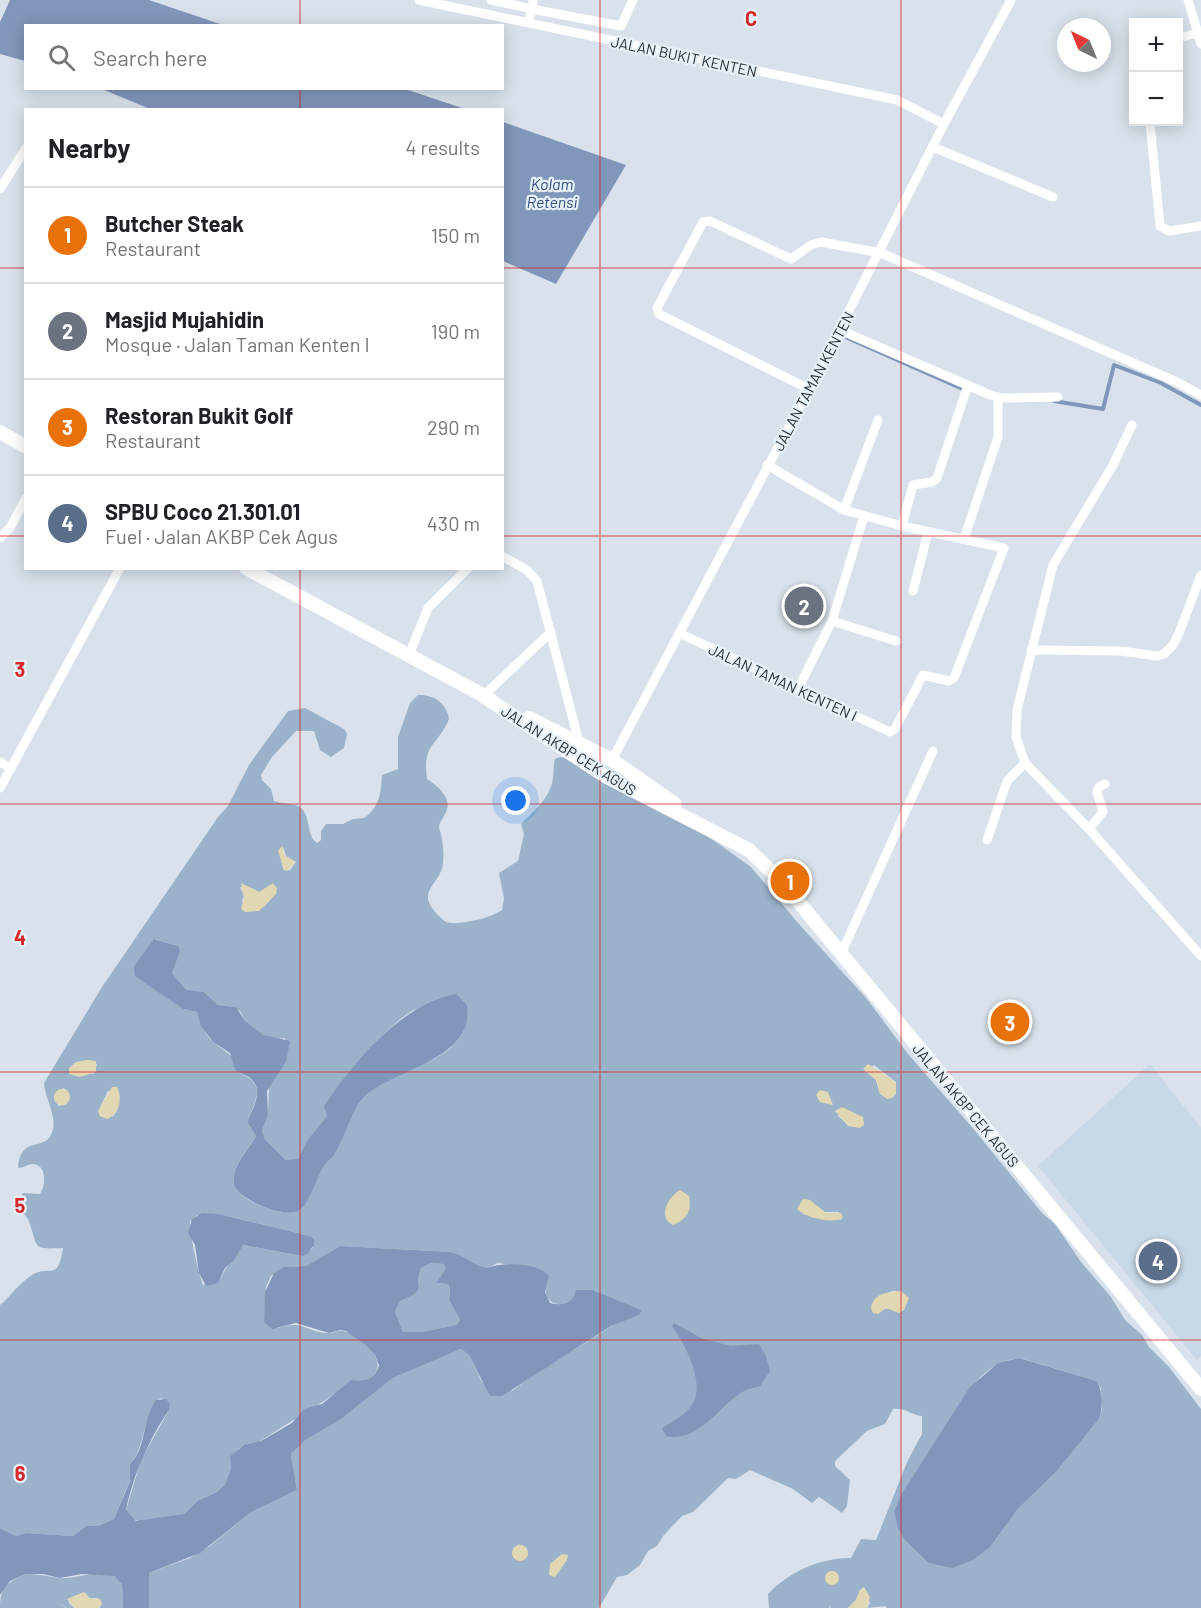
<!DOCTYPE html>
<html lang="en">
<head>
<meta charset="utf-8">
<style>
	:root { --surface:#fff; --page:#f6f6f6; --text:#202124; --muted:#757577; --line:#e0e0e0; --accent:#b45309 }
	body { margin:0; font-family:Barlow,sans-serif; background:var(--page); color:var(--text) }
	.controls { position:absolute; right:18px; top:18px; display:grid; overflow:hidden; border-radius:0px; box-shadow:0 3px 15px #0003 }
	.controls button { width:54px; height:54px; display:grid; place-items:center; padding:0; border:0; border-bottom:2px solid var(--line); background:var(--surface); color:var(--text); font:30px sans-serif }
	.compass { position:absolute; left:1057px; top:18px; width:54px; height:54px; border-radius:50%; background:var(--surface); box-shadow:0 3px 15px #0003; rotate:317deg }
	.you { position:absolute; left:516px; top:801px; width:21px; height:21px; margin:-15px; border:4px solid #fff; border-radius:50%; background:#1a73e8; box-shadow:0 0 0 9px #1a73e833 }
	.badge { display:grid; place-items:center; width:39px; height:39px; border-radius:50%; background:var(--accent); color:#fff; font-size:20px; font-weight:700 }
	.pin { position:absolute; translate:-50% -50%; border:3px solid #fff; box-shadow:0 2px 6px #0006 }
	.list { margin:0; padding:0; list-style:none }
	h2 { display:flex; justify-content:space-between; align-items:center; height:78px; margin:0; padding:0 24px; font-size:26px }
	h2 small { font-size:20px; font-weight:400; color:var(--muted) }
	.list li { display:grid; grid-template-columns:39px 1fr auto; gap:18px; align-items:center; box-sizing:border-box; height:96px; padding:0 24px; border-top:2px solid var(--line) }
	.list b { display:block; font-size:22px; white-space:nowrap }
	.list p { margin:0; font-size:20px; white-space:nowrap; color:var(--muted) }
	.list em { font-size:20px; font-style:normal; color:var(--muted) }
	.icon { flex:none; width:33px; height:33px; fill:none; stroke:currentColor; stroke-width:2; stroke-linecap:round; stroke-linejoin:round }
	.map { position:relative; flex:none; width:1201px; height:1608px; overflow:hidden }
	.search { position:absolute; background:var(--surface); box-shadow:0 3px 15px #0003; left:24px; top:24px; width:480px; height:66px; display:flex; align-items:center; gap:15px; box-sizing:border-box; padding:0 21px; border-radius:0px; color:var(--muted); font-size:22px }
	.panel { position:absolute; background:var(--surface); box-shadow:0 3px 15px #0003; left:24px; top:108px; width:480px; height:462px; border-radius:0px }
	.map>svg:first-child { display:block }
	.built { fill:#c8d8e7 }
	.green { fill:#9ab3ca; fill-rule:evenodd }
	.sand { fill:#e1d8b3 }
	.water { fill:#8096ba; fill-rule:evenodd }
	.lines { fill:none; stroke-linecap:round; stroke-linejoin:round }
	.stream { stroke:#8096ba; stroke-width:4 }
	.minor { stroke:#fff; stroke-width:9 }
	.secondary { stroke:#fff; stroke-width:14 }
	.grid { fill:none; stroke:#d62828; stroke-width:1.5; stroke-opacity:0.55 }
	.labels { text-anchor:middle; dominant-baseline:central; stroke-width:4.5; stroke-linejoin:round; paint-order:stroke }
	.street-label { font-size:15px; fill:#292d30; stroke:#e6f0f9 }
	.water-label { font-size:16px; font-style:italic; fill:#304e7f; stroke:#e6f0f9 }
	.grid-label { font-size:20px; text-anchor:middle; font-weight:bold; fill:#d62828; stroke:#e6f0f9; stroke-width:4.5; stroke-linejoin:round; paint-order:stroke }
</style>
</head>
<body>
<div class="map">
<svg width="1201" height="1608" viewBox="0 0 1201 1608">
	<rect width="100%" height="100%" fill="#d9e2ec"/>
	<path class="built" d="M1150 1064 1201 1128V1356L1197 1360 1038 1166Z"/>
	<g class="green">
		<path d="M418 695C433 694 447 703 449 719 438 746 422 743 427 779 438 786 454 799 445 814 442 820 440 821 439 827 443 841 444 850 443 864 440 885 415 891 437 914 444 921 446 924 457 923 470 922 491 918 502 910L504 898 499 873 518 861 524 834 521 824C535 810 550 798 553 778 554 771 553 766 555 759L560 757 594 764 621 774 751 867 798 923 867 999 908 1054 971 1126 1042 1213 1055 1224 1081 1262 1111 1297 1125 1320 1142 1335 1149 1347 1169 1367 1201 1409V1608H887L885 1606 867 1608 870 1603 864 1587 860 1590 856 1600 848 1608H830L831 1604 829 1608H769L768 1594C790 1571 820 1558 851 1558L861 1539 876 1540 908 1460 922 1434V1416C910 1415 905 1407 893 1409L885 1424 867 1431 835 1461V1466L850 1480 847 1506 842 1513 819 1497 812 1503 793 1489 750 1470 736 1479 728 1478 693 1512 682 1516 663 1536 657 1546 648 1551 640 1565 627 1575 617 1577 599 1608H149V1573L190 1558 210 1546 250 1513 297 1490 291 1454 304 1440 346 1415 393 1378 461 1349 469 1355 482 1382 512 1391C543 1367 578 1349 610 1327 620 1320 632 1318 642 1310L593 1290 575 1296 567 1304C551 1306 541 1298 548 1281L539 1269 498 1263 487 1268C473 1265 465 1255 451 1252L340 1246 306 1266 284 1267 271 1276 266 1287 264 1322 278 1328C304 1319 306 1333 330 1333 335 1333 338 1330 343 1331 358 1333 386 1357 375 1373 368 1384 349 1383 339 1391 314 1408 288 1423 262 1440 257 1444 251 1443 245 1445 239 1447 235 1453 230 1456L231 1468 225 1484 217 1492 197 1501 184 1514 142 1522 132 1519 126 1510 141 1460 169 1410 170 1404 161 1398C143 1405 147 1447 130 1464V1480L114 1519 98 1526H86L73 1536 26 1533 16 1536 0 1528V1305C11 1296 20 1282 32 1275 49 1264 58 1283 63 1248 34 1249 38 1250 30 1224 28 1216 20 1211 17 1203L23 1193 40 1194C46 1185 47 1165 33 1164 28 1164 24 1168 18 1168 21 1132 47 1155 53 1129 56 1114 45 1098 44 1083L102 987 218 817 228 806 249 765 288 711 305 708 344 729 347 734 344 748 331 757 320 750 314 731H296L272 757 261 775 262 780 271 789 274 801C282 804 291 803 298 806 312 813 305 835 317 843L321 840V831L326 824H343L353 819 364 818C380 807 381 792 382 775L398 769V737L410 703ZM283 847 286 856 296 862 290 870H284C280 861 281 855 283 847ZM240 887 252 888 259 892 277 888 275 894 264 907 242 902 244 895ZM155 939 178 946 172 973 186 991 204 992 218 1005C225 1006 230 1005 237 1009 242 1012 242 1016 245 1021 254 1033 271 1041 285 1038L286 1062 269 1086 268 1115 262 1131 265 1139 286 1160H298L308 1139 327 1116 325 1105C340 1083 392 1017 417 1009 427 1005 456 1010 468 1011 467 1064 399 1065 368 1094 352 1108 345 1135 334 1153 331 1159 326 1162 323 1167 316 1179 312 1198 302 1208 289 1221 238 1201 234 1185 230 1170 248 1148 256 1136L247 1122C255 1100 268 1085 239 1073 232 1051 228 1055 212 1041 203 1033 202 1021 197 1012L183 1009 169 999 134 966ZM87 1060 97 1064 94 1074 88 1073 73 1064ZM874 1065 896 1082 880 1094 876 1080 865 1071ZM63 1088 68 1091 67 1104 59 1106 54 1100ZM108 1091 119 1092 117 1110 113 1117 100 1107ZM845 1109 863 1118 845 1122 838 1116ZM807 1199 825 1212H839L841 1220 803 1214ZM218 1214 310 1236 313 1248 302 1256 243 1245C238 1250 223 1272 221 1278L203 1285C198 1272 190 1235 190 1222L197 1215ZM892 1291H897L896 1312 889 1308 881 1310 871 1308 876 1298ZM1020 1358 1097 1381 1101 1389 1102 1409 1099 1419 1057 1471 1017 1510 991 1546 905 1540 894 1511C906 1483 923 1461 940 1436 962 1405 976 1362 1020 1358ZM519 1544 528 1555 518 1560 513 1552Z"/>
		<path d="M431 1263 443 1264 446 1268 436 1283 448 1284 450 1289 449 1300 460 1320 458 1325 421 1332H403L395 1312 400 1301C427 1290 414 1288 421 1268Z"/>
		<path d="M25 1574C38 1574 47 1576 59 1578 76 1580 110 1563 122 1584L123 1608H99L102 1604 98 1598H89L86 1593 68 1602 74 1608H67L58 1602 66 1608H0C0 1587 8 1582 25 1574Z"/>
	</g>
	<g class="sand">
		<path d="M282 846 285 856 296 862 287 871 284 870 278 851Z"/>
		<path d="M241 883 259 892 273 883 277 888 276 894 259 911 245 912 241 909 244 898Z"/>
		<path d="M87 1060 96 1061V1072L80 1077 69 1074V1068L76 1062Z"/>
		<path d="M868 1064 896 1082V1094L892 1098 887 1099 880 1094 876 1080 863 1069Z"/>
		<path d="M112 1087H117C123 1099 119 1115 107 1119L100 1116 98 1111Z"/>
		<circle cx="62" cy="1097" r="8"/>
		<path d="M820 1090 828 1092 833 1105 820 1102 816 1095Z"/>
		<path d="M842 1107 863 1117 864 1125 860 1128 848 1126 835 1111Z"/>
		<path d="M680 1190 689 1196C692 1211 687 1219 673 1225 657 1217 668 1197 680 1190Z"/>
		<path d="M803 1199 810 1200 826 1213H841L843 1218C832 1224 806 1218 797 1209Z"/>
		<path d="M901 1291 909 1298 904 1310 899 1313 886 1308 878 1314 873 1313 871 1308C875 1291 888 1293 901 1291Z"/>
		<circle cx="520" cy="1553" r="8"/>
		<path d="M562 1554 568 1555 567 1560 555 1577 549 1575 550 1564Z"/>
		<circle cx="832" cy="1578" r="7"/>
		<path d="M864 1587 870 1597 867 1608H848L856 1600 860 1590Z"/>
		<path d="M84 1592 89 1598 100 1599 102 1604 99 1608H74L67 1599Z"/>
	</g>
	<g class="water">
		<path d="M10 0H149L223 25 26 26 25 61 0 54V22Z"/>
		<path d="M102 89H405L465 109H150Z"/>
		<path d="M503 122 626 165 556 284 503 261Z"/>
		<path d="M154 939 178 946 180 951 172 973 186 990 204 992 218 1005 236 1007 245 1021 263 1035 290 1041 286 1062 267 1091 268 1115 262 1131 265 1139 286 1160 298 1159 308 1139 327 1116 324 1106C355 1061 401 1004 456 994L467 1005C476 1057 401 1068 370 1092 352 1105 346 1136 334 1155 330 1160 325 1163 322 1169 316 1180 311 1200 301 1209 289 1221 238 1200 234 1185 230 1169 249 1148 256 1136L247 1122C252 1109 264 1092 252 1080 247 1074 240 1075 235 1069L230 1053 213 1042 201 1026 197 1012 183 1009 135 976 134 966Z"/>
		<path d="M202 1213 218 1214 310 1236 314 1239V1245L307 1254 302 1256 243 1245 234 1260 225 1268 218 1283 206 1286 199 1273 195 1245 188 1233 192 1219Z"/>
		<path d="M340 1246 451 1252C465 1255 473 1265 487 1268 500 1262 539 1262 549 1276L545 1292 550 1303C563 1306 573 1304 576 1290H593L642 1310 639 1315 611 1326 502 1396H490L469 1355 461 1349 393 1378 341 1419 305 1440 291 1454 297 1490 250 1513 200 1553 149 1573V1608H123L122 1584 114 1576 82 1574 60 1578 43 1574H25L10 1581 0 1595V1528L16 1536 26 1533 73 1536 86 1526H98L114 1519 130 1481V1464C148 1446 141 1420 156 1400L166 1399 170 1404 169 1410C149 1439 133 1476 126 1510L136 1521 184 1514 197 1501 217 1492 225 1484 231 1468 230 1456 244 1445 261 1441 292 1423 304 1409 322 1404 351 1380C364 1382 374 1380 379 1366L375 1355 366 1345 346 1331 340 1330 329 1333 296 1323 272 1329 264 1322 265 1292 274 1273 284 1267 306 1266ZM431 1263 443 1264 446 1268 436 1283 448 1284 450 1289 449 1300 460 1320 457 1325 421 1332H403L395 1312 400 1301C429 1289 413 1290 421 1268Z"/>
		<path d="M674 1323 703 1339 731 1346 759 1344 766 1356 770 1371 760 1386C756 1388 750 1388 746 1390 722 1401 700 1444 666 1436L662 1428C674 1421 688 1414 694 1401 704 1380 684 1342 672 1326Z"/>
		<path d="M1019 1358 1097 1381C1103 1393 1103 1407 1099 1419L1057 1471 1017 1510 991 1546 973 1560 952 1568 929 1563 905 1540 898 1528 894 1511 902 1493 970 1387 998 1363Z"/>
	</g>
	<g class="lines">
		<g class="stream">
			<path d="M843 336 965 390"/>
			<path d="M1054 401 1103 409 1114 365 1161 383 1201 405"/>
		</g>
		<g class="minor">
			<path d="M419 0 897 100 944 124"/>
			<path d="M491 0 532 9 533 0"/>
			<path d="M1188 0 1201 44"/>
			<path d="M528 23 532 9 621 26 633 0"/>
			<path d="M1178 38 1198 33"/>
			<path d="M1150 122 1160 226 1169 231 1201 226"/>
			<path d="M933 147 1053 197"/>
			<path d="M0 189 26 148"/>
			<path d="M840 330 990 395 1002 398 1058 397"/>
			<path d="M809 389 659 314 657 308 703 222 710 221 791 259 811 245 821 242 881 253 1177 382 1201 395"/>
			<path d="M1132 425 1113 465 1053 565 1017 710 1016 737 1025 763 1089 829 1201 956"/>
			<path d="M844 510 878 420"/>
			<path d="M902 526 913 485 932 482 937 478 968 385"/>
			<path d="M0 538 10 528 26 498"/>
			<path d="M964 539 998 437V397"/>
			<path d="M502 556 527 570 537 581 579 742"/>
			<path d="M913 591 928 532"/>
			<path d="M832 621 896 641"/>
			<path d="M679 633 890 732 895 729 923 675 949 681 954 678 1004 548 902 526 844 510 767 465"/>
			<path d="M1031 650 1121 651 1157 656 1164 654 1173 645 1179 633 1201 575"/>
			<path d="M409 655 428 608 468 568"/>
			<path d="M798 689 832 621 864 516"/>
			<path d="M483 696 551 632"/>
			<path d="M612 760 809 389 944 124 1011 0"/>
			<path d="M0 762 11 769"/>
			<path d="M0 788 120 568"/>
			<path d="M1089 829 1103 812 1097 792 1099 787 1105 784"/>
			<path d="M987 840 1007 781 1025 763"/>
			<path d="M841 954 933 751"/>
		</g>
		<g class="secondary">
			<path d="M0 432 26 447"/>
			<path d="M246 568 490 699"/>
			<path d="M483 696 605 776 749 850 782 882 1201 1389"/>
			<path d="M529 718 612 760 675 804"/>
		</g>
	</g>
	<path class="grid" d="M300 0V26M600 0V1608M901 0V1608M300 88V110M0 268H26M502 268H1201M0 536H26M502 536H1201M300 568V1608M0 804H1201M0 1072H1201M0 1340H1201"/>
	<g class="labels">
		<g class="street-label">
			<text transform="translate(684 56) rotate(12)">JALAN BUKIT KENTEN</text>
			<text transform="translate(813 381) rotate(-62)">JALAN TAMAN KENTEN</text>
			<text transform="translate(783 682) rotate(25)">JALAN TAMAN KENTEN I</text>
			<text transform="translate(569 750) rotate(32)">JALAN AKBP CEK AGUS</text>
			<text transform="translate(966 1105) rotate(50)">JALAN AKBP CEK AGUS</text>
		</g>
		<g class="water-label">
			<text x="552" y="183">Kolam<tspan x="552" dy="18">Retensi</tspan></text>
		</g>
	</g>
	<g class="grid-label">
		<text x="751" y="26">C</text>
		<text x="20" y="677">3</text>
		<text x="20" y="945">4</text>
		<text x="20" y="1213">5</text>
		<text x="20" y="1481">6</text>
	</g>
</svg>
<div class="controls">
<button>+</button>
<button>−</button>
</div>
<svg class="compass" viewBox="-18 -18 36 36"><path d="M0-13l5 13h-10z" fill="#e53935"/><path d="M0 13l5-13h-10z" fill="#757577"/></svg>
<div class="you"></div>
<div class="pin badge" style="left:790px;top:881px;background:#e8710a">1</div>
<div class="pin badge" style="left:804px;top:606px;background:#6b7280">2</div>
<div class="pin badge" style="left:1010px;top:1022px;background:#e8710a">3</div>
<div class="pin badge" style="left:1158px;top:1261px;background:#5c6f8a">4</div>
<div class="search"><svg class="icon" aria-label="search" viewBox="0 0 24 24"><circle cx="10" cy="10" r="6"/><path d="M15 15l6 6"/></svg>Search here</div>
<section class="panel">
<h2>Nearby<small>4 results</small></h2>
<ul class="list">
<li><span class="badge" style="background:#e8710a">1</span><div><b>Butcher Steak</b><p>Restaurant</p></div><em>150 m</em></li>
<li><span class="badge" style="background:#6b7280">2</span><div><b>Masjid Mujahidin</b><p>Mosque · Jalan Taman Kenten I</p></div><em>190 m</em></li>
<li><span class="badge" style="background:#e8710a">3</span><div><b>Restoran Bukit Golf</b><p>Restaurant</p></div><em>290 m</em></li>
<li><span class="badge" style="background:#5c6f8a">4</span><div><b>SPBU Coco 21.301.01</b><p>Fuel · Jalan AKBP Cek Agus</p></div><em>430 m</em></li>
</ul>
</section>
</div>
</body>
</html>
